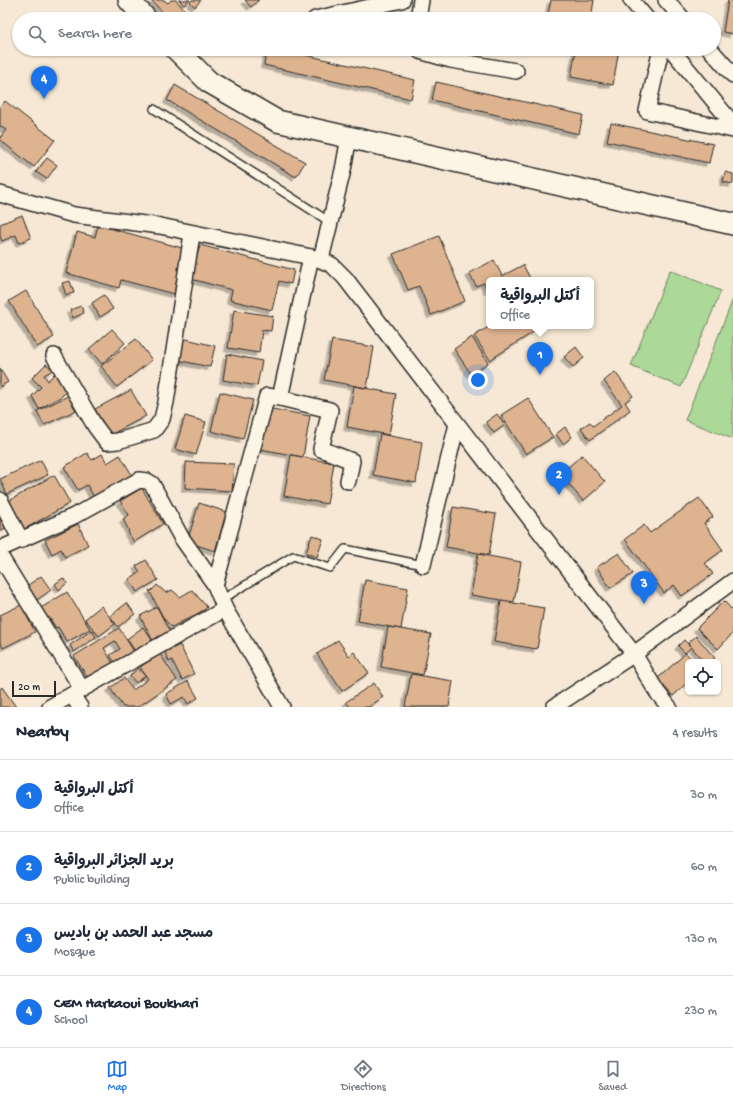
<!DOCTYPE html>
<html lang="en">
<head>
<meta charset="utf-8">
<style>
	:root { --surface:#fff; --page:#f6f6f7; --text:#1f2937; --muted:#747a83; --line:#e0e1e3; --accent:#1a73e8 }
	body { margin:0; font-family:"Gochi Hand","Playpen Sans Arabic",sans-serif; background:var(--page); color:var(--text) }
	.controls { position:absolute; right:12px; bottom:12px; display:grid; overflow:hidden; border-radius:6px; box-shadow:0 1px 3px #0004 }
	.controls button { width:36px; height:36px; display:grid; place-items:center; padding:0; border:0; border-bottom:1px solid var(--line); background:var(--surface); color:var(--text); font:20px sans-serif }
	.scale { position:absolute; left:12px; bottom:10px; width:44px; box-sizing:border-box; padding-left:4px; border:2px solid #2b2b2b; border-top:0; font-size:11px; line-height:14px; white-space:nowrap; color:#2b2b2b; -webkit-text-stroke:3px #fcf5e5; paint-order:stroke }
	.you { position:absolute; left:478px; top:380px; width:14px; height:14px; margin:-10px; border:3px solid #fff; border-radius:50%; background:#1a73e8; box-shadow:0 0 0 6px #1a73e833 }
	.badge { display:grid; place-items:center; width:26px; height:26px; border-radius:50%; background:var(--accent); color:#fff; font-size:13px; font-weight:700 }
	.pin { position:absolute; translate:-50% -33px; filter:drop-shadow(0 1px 2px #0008) }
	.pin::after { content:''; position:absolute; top:21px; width:14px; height:12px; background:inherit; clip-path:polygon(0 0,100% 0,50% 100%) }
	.popup { position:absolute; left:486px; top:277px; width:108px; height:52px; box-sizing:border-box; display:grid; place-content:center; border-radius:6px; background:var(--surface); filter:drop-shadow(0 1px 3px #0005); font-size:13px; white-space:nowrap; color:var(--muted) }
	.popup b { font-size:15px; color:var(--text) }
	.popup::after { content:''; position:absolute; left:50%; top:100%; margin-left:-8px; border:8px solid transparent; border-top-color:var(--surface) }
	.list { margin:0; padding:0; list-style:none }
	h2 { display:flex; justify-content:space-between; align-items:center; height:52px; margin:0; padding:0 16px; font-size:17px }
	h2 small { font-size:13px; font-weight:400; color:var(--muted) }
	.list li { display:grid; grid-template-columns:26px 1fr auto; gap:12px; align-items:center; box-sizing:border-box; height:72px; padding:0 16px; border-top:1px solid var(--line) }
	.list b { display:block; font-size:15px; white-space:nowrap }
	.list p { margin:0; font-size:13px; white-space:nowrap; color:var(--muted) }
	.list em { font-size:13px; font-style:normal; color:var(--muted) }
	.icon { flex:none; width:22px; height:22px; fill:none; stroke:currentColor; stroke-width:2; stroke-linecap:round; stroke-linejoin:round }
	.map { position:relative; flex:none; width:733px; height:707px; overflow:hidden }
	.search { position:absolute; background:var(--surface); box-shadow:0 1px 3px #0004; left:12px; right:12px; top:12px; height:44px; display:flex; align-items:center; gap:10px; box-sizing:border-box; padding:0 14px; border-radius:22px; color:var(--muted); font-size:15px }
	.sheet { height:340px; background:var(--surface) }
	nav { display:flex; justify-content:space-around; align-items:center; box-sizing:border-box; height:56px; border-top:1px solid var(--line); background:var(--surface); font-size:11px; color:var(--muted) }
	nav a { display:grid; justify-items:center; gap:2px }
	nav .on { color:var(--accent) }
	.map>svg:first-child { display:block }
	.pitch { fill:#acd997; stroke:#6c8261 }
	.building { fill:#deb38f; stroke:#2b2b2b; filter:url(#shadow) }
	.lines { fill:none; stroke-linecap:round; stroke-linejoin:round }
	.service-casing { stroke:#2b2b2b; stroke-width:10 }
	.minor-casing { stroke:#2b2b2b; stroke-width:18 }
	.secondary-casing { stroke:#2b2b2b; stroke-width:24 }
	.service { stroke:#fcf5e5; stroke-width:7 }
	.minor { stroke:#fcf5e5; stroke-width:15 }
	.secondary { stroke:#fcf5e5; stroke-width:21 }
</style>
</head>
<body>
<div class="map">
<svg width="733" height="707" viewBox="0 0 733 707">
	<defs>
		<filter id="shadow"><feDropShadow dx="-3.5" dy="3.5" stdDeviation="0" flood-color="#0004"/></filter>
	</defs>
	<rect width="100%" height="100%" fill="#f6e8d4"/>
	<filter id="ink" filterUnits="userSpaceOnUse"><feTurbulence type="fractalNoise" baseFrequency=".025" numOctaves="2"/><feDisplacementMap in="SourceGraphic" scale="8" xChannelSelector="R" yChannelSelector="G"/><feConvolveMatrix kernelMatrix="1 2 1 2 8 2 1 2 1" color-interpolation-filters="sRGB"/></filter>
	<g filter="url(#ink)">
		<g class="pitch">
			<path d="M670 270 721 291 681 387 631 366Z"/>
			<path d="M733 299V439L685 420Z"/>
		</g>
		<g class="building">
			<path d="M151 0H164L168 3 171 0H176L189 15 184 19 178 13 171 19H169Z"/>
			<path d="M179 0H190L184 5Z"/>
			<path d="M192 0H201L195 7 190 2Z"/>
			<path d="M245 0H259L251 7Z"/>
			<path d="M551 0H594L591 19H547Z"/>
			<path d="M728 0H733V34L723 32Z"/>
			<path d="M267 49H279L415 80 411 99 264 65Z"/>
			<path d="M576 49H619L613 85 571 77Z"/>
			<path d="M436 82 583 115 579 134 432 100Z"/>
			<path d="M175 85 305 162 296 177 167 100Z"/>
			<path d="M5 101 55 140 34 167 0 140V138L6 130 0 126V107Z"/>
			<path d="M611 123 713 144 709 163 607 141Z"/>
			<path d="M47 158 57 165 47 179 36 172Z"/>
			<path d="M725 172 733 174V184L723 182Z"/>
			<path d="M22 215 31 238 19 243 16 235 2 241 0 236V224Z"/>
			<path d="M98 225 186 249 174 294 121 280 119 288 66 273 77 232 95 237Z"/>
			<path d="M439 236 465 301 431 315 419 286 408 290 393 254Z"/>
			<path d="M200 245 294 270 291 284 279 281 272 310 230 300 232 290 191 279Z"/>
			<path d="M494 260 502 276 523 265 531 280H489V290H488L484 283 476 286 469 273Z"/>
			<path d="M70 281 74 293 66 295 62 283Z"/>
			<path d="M26 291 54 337 37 347 9 301Z"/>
			<path d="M104 295 113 309 100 317 92 303Z"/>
			<path d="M81 306 84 313 73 318 70 310Z"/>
			<path d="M234 310 273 316 271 331 262 330 259 353 228 348Z"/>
			<path d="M490 326H532L535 331 490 360 474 336Z"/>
			<path d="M112 329 125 343 102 364 89 349Z"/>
			<path d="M472 337 488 363 471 374 454 349Z"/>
			<path d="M182 338 215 346 210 367 177 360Z"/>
			<path d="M136 339 152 360 117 387 101 366Z"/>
			<path d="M332 340 374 347 367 388 324 380Z"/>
			<path d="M576 347 584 358 573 367 564 357Z"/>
			<path d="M227 354 262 361 257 386 223 380Z"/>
			<path d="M46 364 53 370 44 375 48 381 54 374 59 379 66 392 62 396 39 409 32 396 41 387 32 378Z"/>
			<path d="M0 369 8 382 0 387Z"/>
			<path d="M615 372 633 396 625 402 630 410 590 440 581 428 590 422 593 426 622 405 604 381Z"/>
			<path d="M354 386 396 394 389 435 347 427Z"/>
			<path d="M131 390 146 416 110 435 95 409Z"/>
			<path d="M220 392 253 400 243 439 211 431Z"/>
			<path d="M70 395 77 410 44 425 37 411Z"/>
			<path d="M528 398 553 437 526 454 501 415Z"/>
			<path d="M267 408 310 416 303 457 260 449Z"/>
			<path d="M497 414 505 425 494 433 486 422Z"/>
			<path d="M185 416 206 422 196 455 175 449Z"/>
			<path d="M565 427 572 437 563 444 556 434Z"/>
			<path d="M380 434 422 442 416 483 373 475Z"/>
			<path d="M87 453 92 460 102 454 107 463 120 455 132 475 94 497 87 485 78 490 64 467Z"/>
			<path d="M291 455 334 463 327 504 284 496Z"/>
			<path d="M582 455 605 482 583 501 560 474Z"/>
			<path d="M41 460 48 475 7 494 0 479Z"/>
			<path d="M186 462 234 464 232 491 185 488Z"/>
			<path d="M54 475 70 503 23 530 7 502Z"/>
			<path d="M142 488 163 524 134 542 128 532 129 531 123 519 129 515 120 501Z"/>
			<path d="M699 498 713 517 704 523 723 550 705 563 713 574 682 596 674 585 664 593 625 539 644 525 650 533Z"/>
			<path d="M199 503 227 512 215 551 187 542Z"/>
			<path d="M453 507 496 514 489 555 446 547Z"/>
			<path d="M0 513 7 527 0 531Z"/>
			<path d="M78 524 88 545 65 557 61 549 52 554 45 540Z"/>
			<path d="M312 535 323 539 317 557 306 553Z"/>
			<path d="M619 553 633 574 610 588 597 567Z"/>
			<path d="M478 554 521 562 514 602 471 595Z"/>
			<path d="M146 560 158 580 137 592 129 579 140 572 136 566Z"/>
			<path d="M41 576 51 590 34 602 24 588Z"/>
			<path d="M63 578 67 583 59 590 55 584Z"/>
			<path d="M365 580 408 588 401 629 358 621Z"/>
			<path d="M157 585 166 593 172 590 180 597 192 590 207 607 204 610 172 627 164 619 149 590 151 591Z"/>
			<path d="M67 592 90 629 67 642 58 627 56 628 49 617 42 621 36 611Z"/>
			<path d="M501 601 544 608 537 649 494 642Z"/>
			<path d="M724 601 733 611V633L718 649 697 628Z"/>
			<path d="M127 603 135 614 118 627 110 616Z"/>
			<path d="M21 605 35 632 3 648 0 642V615Z"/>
			<path d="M101 606 115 624 99 636 85 619Z"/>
			<path d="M157 607 170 632 153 641 140 616Z"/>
			<path d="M143 627 152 640 135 651 127 639Z"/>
			<path d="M388 627 431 634 423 675 381 667Z"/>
			<path d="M119 628 135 653 116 664 110 655 120 649 115 641 104 648 114 665 89 680 74 656Z"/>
			<path d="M92 630 96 637 74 652 70 645Z"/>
			<path d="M696 636 715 658 710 662H704L688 643Z"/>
			<path d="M338 640 349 656 354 652 369 673 342 691 317 654Z"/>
			<path d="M684 640 691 647 685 653 678 646Z"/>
			<path d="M180 645 194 674 182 680 172 660 169 662 165 652Z"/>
			<path d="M686 653 694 662H688V682L673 696 657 679Z"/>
			<path d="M160 654 177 680 138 707H123L110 688 124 678 133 690 148 679 140 667Z"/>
			<path d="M138 668 145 676 136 683 130 676Z"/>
			<path d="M411 674 453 681 449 707H405Z"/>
			<path d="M188 681 198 698 188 704 184 697 171 704 166 694Z"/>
			<path d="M374 683 383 697 369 707H350L346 702Z"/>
			<path d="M2 687 16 707H0V689Z"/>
		</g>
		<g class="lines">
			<defs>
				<g id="service">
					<path d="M154 109 330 222"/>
					<path d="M221 600 293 556 330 568 345 549 423 565"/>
				</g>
				<g id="minor">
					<path d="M631 0 647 19"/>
					<path d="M666 0 683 19"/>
					<path d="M315 19 402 0"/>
					<path d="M418 19 421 0"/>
					<path d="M418 49 420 51 451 60 516 71"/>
					<path d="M661 49 647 111 733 130"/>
					<path d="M671 49 733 124"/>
					<path d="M710 49 733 75"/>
					<path d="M0 194 74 215 160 226 316 258 332 265 345 278 634 654 657 692 669 707"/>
					<path d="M321 259 343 170 349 137"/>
					<path d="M54 356 95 426 107 442 118 441 154 430 162 419 166 402 192 234"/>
					<path d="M280 398 311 257"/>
					<path d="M0 500 21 540"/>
					<path d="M0 549 74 516 139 480 147 481 152 484 181 537 215 585 225 609 282 707"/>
					<path d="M0 556 82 689"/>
					<path d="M423 565 457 424"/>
					<path d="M215 585 267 396 280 398 330 410 321 449 352 461 348 481"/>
					<path d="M72 695 80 707"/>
					<path d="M50 707 225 609"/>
					<path d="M554 707 634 654 733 581"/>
				</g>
				<g id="secondary">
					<path d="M129 0 146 19"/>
					<path d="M176 49 209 82 277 121 733 224"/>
				</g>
			</defs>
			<use href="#service" class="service-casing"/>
			<use href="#minor" class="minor-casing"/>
			<use href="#secondary" class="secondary-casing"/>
			<use href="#service" class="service"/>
			<use href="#minor" class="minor"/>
			<use href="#secondary" class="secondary"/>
		</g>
	</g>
</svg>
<div class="controls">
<button><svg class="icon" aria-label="locate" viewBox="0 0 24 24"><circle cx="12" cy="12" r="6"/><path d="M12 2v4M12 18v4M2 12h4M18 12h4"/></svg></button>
</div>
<div class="scale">20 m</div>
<div class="you"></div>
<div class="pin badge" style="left:540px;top:375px">1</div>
<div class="popup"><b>أكتل البرواقية</b>Office</div>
<div class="pin badge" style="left:559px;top:495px">2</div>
<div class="pin badge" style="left:644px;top:604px">3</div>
<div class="pin badge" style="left:44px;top:99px">4</div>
<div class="search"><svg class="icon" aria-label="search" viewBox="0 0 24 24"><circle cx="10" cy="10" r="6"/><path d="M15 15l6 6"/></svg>Search here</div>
</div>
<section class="sheet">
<h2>Nearby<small>4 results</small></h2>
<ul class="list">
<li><span class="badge">1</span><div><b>أكتل البرواقية</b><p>Office</p></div><em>30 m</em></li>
<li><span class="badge">2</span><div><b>بريد الجزائر البرواقية</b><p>Public building</p></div><em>60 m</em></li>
<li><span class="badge">3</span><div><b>مسجد عبد الحمد بن باديس</b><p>Mosque</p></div><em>130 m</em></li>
<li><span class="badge">4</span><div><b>CEM Harkaoui Boukhari</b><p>School</p></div><em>230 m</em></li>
</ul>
</section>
<nav>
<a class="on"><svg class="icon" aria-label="map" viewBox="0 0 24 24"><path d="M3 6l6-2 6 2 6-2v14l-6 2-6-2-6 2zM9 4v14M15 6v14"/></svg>Map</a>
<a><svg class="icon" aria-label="directions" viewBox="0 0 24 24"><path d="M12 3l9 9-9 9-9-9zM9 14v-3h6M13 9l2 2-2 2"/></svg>Directions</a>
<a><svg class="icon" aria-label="saved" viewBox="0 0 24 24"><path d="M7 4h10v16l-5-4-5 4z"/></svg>Saved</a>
</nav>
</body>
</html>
